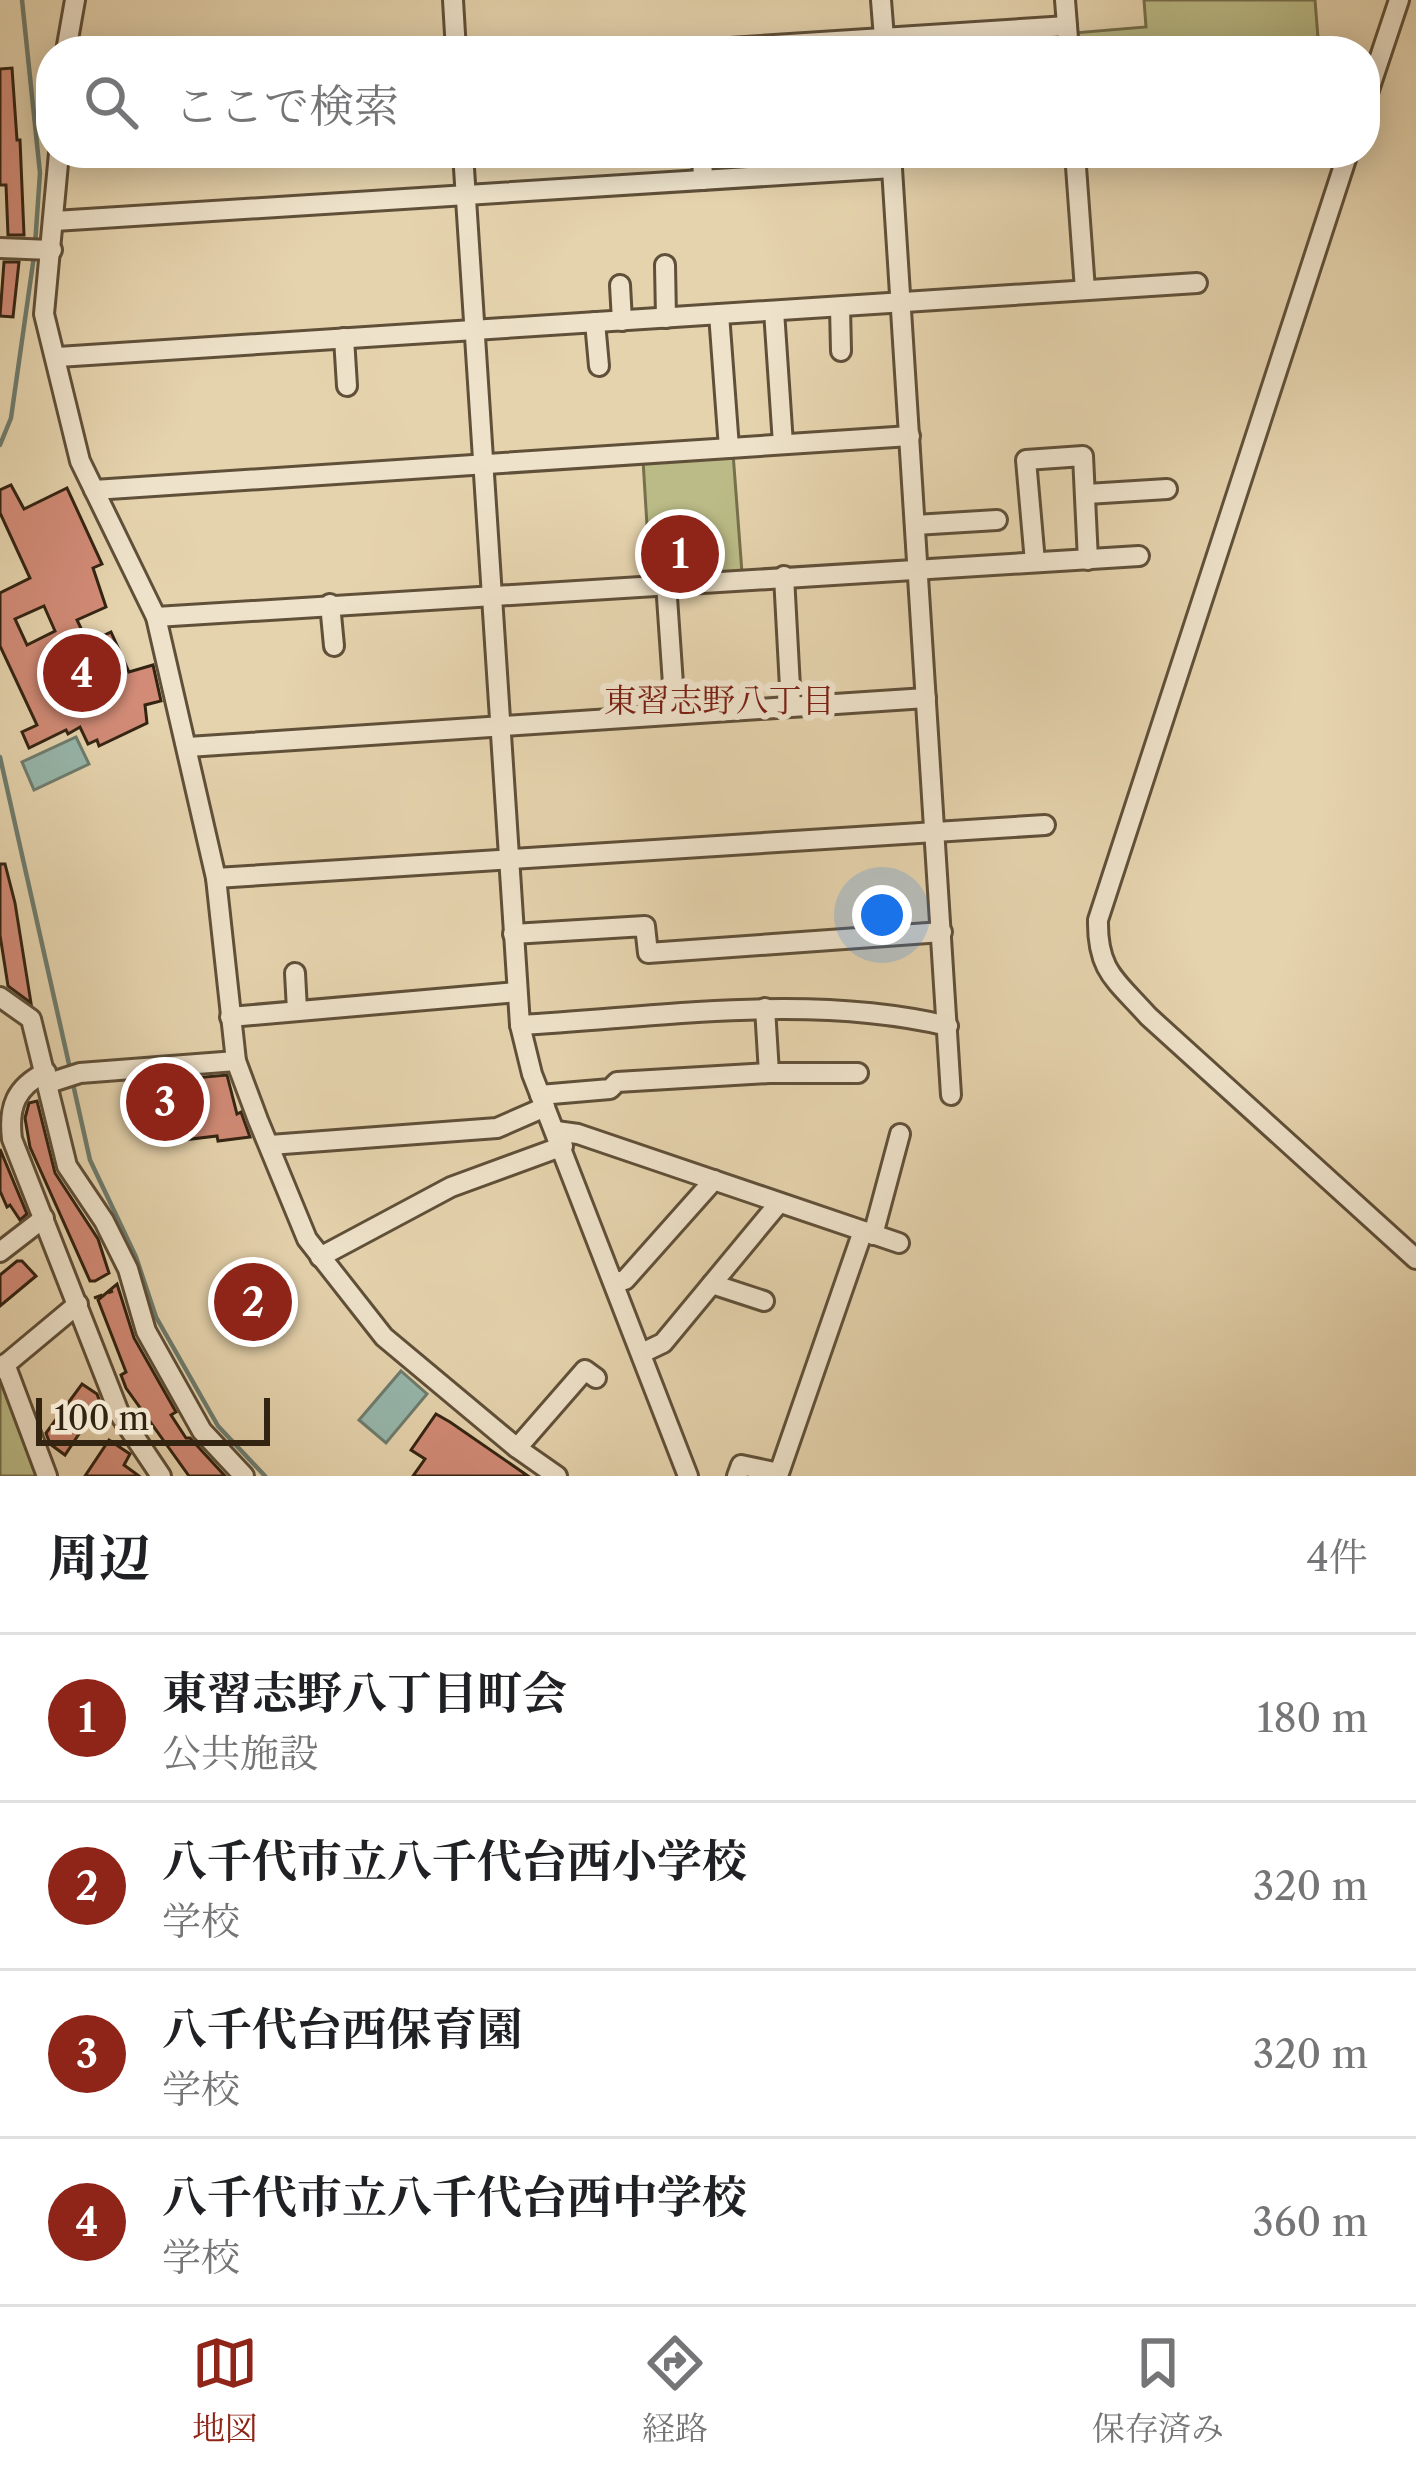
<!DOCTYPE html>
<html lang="ja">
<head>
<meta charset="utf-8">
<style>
	:root { --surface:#fff; --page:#f6f6f6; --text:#202124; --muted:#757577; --line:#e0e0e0; --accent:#8f2418 }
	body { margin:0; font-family:"Libre Caslon Text","Noto Serif JP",serif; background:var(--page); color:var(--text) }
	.scale { position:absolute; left:36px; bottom:30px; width:234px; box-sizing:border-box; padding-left:12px; border:6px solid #332412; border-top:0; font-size:33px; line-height:42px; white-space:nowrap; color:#332412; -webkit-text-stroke:9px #eee2ca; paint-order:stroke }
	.you { position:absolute; left:882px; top:915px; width:42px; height:42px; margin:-30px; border:9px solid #fff; border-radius:50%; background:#1a73e8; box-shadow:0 0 0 18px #1a73e833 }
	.badge { display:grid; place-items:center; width:78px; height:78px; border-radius:50%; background:var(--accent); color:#fff; font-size:39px; font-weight:700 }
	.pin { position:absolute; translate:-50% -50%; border:6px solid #fff; box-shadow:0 3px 12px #0006 }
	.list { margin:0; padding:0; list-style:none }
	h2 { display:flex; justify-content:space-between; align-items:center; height:156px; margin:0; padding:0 48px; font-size:51px }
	h2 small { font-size:39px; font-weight:400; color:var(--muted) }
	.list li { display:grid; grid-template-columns:78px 1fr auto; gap:36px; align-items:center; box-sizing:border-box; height:168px; padding:0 48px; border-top:3px solid var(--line) }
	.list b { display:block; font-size:45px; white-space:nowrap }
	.list p { margin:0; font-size:39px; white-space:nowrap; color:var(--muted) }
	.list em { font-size:39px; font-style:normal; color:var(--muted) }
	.icon { flex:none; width:66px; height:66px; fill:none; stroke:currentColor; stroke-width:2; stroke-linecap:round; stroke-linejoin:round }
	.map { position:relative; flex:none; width:1416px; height:1476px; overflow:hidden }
	.search { position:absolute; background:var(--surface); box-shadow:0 6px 30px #0003; left:36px; right:36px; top:36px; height:132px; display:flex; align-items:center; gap:30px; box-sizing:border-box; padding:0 42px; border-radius:48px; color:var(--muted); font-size:45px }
	.sheet { height:828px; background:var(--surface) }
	nav { display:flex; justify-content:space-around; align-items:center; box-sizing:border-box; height:168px; border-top:3px solid var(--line); background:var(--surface); font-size:33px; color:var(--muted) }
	nav a { display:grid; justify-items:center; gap:6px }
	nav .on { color:var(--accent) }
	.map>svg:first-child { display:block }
	.green { fill:#babb86; stroke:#76704c; stroke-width:3 }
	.water { fill:#96b7ac; stroke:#6e7c6e; stroke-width:3 }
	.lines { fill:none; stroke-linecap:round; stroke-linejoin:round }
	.stream { stroke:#6e7c6e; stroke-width:4.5 }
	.building { fill:#d28b77; stroke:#332412; stroke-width:3; fill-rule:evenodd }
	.minor-casing { stroke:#605039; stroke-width:24 }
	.path { stroke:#332412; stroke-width:3; stroke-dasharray:9 6; stroke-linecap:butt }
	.minor { stroke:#eee2ca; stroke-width:18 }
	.labels { text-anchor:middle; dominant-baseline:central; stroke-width:12; stroke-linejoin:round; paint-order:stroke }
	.neighbourhood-label { font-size:33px; fill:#7a1f14; stroke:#eee2ca }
</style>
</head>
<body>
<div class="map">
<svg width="1416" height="1476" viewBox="0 0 1416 1476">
	<rect width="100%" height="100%" fill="#e5d3ad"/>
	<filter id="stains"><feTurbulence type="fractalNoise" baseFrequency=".00167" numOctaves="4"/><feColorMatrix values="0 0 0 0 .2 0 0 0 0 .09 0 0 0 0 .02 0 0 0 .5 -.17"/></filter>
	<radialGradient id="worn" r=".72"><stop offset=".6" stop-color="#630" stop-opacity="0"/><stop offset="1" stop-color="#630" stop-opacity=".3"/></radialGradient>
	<g class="green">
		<path d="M1144 0H1315L1318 38 1314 51H1075L1073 33 1146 27Z"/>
		<path d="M733 453 742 573 708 576 705 539 648 542 643 460Z"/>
		<path d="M0 1379 5 1381 42 1476H0Z"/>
	</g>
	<g class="water">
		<path d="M76 737 89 764 34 790 22 762Z"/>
		<path d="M401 1371 427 1394 386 1443 359 1420Z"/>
	</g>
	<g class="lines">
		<g class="stream">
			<path d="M22 0 40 173 35 245"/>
			<path d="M0 445 11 418 34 256"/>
			<path d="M0 757 71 1073"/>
			<path d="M73 1084 90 1160 136 1257 156 1317 218 1426 265 1476"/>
		</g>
	</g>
	<g class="building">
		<path d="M12 68 17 140H20L24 235H8L6 185H0V69Z"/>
		<path d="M4 262H19L13 317 0 316Z"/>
		<path d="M11 485 24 509 67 488 102 564 93 568 106 607 77 620 88 643 111 632 129 672 153 665 161 701 145 705 147 723 99 746 97 740 88 744 80 727 68 734 66 730 29 748 22 732 37 725 0 646V593L30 578 0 513V490ZM44 606 55 631 27 645 15 619Z"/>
		<path d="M703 541 705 567 656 570 654 542Z"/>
		<path d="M0 864H5L15 903 31 1003 8 986 0 935Z"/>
		<path d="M227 1075 237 1114 241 1112 250 1137 218 1141 217 1136 158 1143 156 1119 175 1117 171 1080Z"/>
		<path d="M37 1101 55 1173 98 1239 109 1273 95 1281H90L30 1147 25 1118 29 1103Z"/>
		<path d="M0 1149 27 1214 20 1220 10 1205 7 1207 0 1191Z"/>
		<path d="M17 1261H22L36 1276 0 1306V1275Z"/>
		<path d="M117 1284 134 1338 176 1412 171 1415 186 1438H190L225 1476H189L126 1388 121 1375 126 1372 98 1300Z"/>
		<path d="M82 1384 97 1394 100 1402 65 1455 50 1444 46 1433Z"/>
		<path d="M436 1414 450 1422 528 1476H413L425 1459 411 1450Z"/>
		<path d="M109 1440 130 1454 124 1465 139 1476H85Z"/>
	</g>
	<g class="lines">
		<defs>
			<g id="minor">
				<path d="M453 0 456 51"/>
				<path d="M881 0 885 51"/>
				<path d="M1065 0 1069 51"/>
				<path d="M66 51 75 0"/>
				<path d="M683 51 1067 26"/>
				<path d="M1365 102 1399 0"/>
				<path d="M59 153 44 314 80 461 156 617 216 878 236 1061 258 1120 307 1239 384 1337 517 1448 557 1476"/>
				<path d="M463 153 520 1025 532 1074 688 1476"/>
				<path d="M702 153 703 180"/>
				<path d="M891 153 951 1095"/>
				<path d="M1075 153 1085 290"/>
				<path d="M1348 153 1098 920C1097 971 1116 980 1148 1016L1416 1259"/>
				<path d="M55 221 892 168"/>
				<path d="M0 248 52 250"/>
				<path d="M665 265 666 318"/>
				<path d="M620 285 622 321"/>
				<path d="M840 307 841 351"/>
				<path d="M774 311 783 444"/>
				<path d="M719 314 729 448"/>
				<path d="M595 322 599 366"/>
				<path d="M344 338 347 386"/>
				<path d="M58 357 1197 283"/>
				<path d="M94 490 910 436"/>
				<path d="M1087 494 1167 489"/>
				<path d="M915 525 997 520"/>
				<path d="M1035 562 1026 460 1083 456 1088 560"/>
				<path d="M784 576 791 706"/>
				<path d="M666 583 675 713"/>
				<path d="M330 604 334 646"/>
				<path d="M156 617 1139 556"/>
				<path d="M188 747 926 698"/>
				<path d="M216 878 1045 825"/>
				<path d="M513 934 645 926 648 953 942 932"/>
				<path d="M295 973 297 1010"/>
				<path d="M0 997 31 1019 67 1166 104 1221 128 1269 146 1331 202 1431 244 1476"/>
				<path d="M765 1008 769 1073"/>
				<path d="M230 1017 517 992"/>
				<path d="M520 1025C662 1017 808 993 948 1026"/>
				<path d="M46 1072C16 1087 8 1106 12 1139L120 1415 161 1476"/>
				<path d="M49 1083 80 1073 236 1061"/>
				<path d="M540 1095 610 1089 617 1082 769 1073H858"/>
				<path d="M556 1131 578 1134 899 1243"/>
				<path d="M270 1145 497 1128 545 1107"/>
				<path d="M873 1235 900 1134"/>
				<path d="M0 1252 44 1218"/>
				<path d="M320 1257 451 1187 563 1146"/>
				<path d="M615 1282 625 1280 714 1180"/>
				<path d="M712 1284 764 1301"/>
				<path d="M642 1353 663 1343 779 1203"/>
				<path d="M5 1364 47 1476"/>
				<path d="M0 1369 78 1304"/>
				<path d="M517 1448 585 1370 596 1378"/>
				<path d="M737 1476 741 1465 779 1473 863 1231"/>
			</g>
		</defs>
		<use href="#minor" class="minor-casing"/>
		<path class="path" d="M94 1298 113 1291"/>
		<use href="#minor" class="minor"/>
	</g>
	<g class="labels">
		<g class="neighbourhood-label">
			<text x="719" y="700">東習志野八丁目</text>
		</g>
	</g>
	<rect width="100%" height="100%" filter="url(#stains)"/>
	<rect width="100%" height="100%" fill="url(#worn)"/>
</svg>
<div class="scale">100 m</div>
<div class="you"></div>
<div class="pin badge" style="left:680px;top:554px">1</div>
<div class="pin badge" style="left:253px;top:1302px">2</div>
<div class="pin badge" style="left:165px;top:1102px">3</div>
<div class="pin badge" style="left:82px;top:673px">4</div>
<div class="search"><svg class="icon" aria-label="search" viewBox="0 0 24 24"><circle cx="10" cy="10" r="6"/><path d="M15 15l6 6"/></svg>ここで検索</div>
</div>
<section class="sheet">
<h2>周辺<small>4件</small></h2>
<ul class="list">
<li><span class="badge">1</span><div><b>東習志野八丁目町会</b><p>公共施設</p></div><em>180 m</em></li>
<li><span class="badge">2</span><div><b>八千代市立八千代台西小学校</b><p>学校</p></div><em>320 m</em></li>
<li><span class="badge">3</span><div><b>八千代台西保育園</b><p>学校</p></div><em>320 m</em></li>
<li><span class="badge">4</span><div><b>八千代市立八千代台西中学校</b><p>学校</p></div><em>360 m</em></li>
</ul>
</section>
<nav>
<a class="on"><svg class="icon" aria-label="map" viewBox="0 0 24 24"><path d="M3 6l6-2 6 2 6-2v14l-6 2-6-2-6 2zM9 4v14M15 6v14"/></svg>地図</a>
<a><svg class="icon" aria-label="directions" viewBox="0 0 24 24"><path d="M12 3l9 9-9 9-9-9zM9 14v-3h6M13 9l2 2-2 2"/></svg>経路</a>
<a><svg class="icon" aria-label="saved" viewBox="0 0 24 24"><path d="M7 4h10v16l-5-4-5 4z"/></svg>保存済み</a>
</nav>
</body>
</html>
